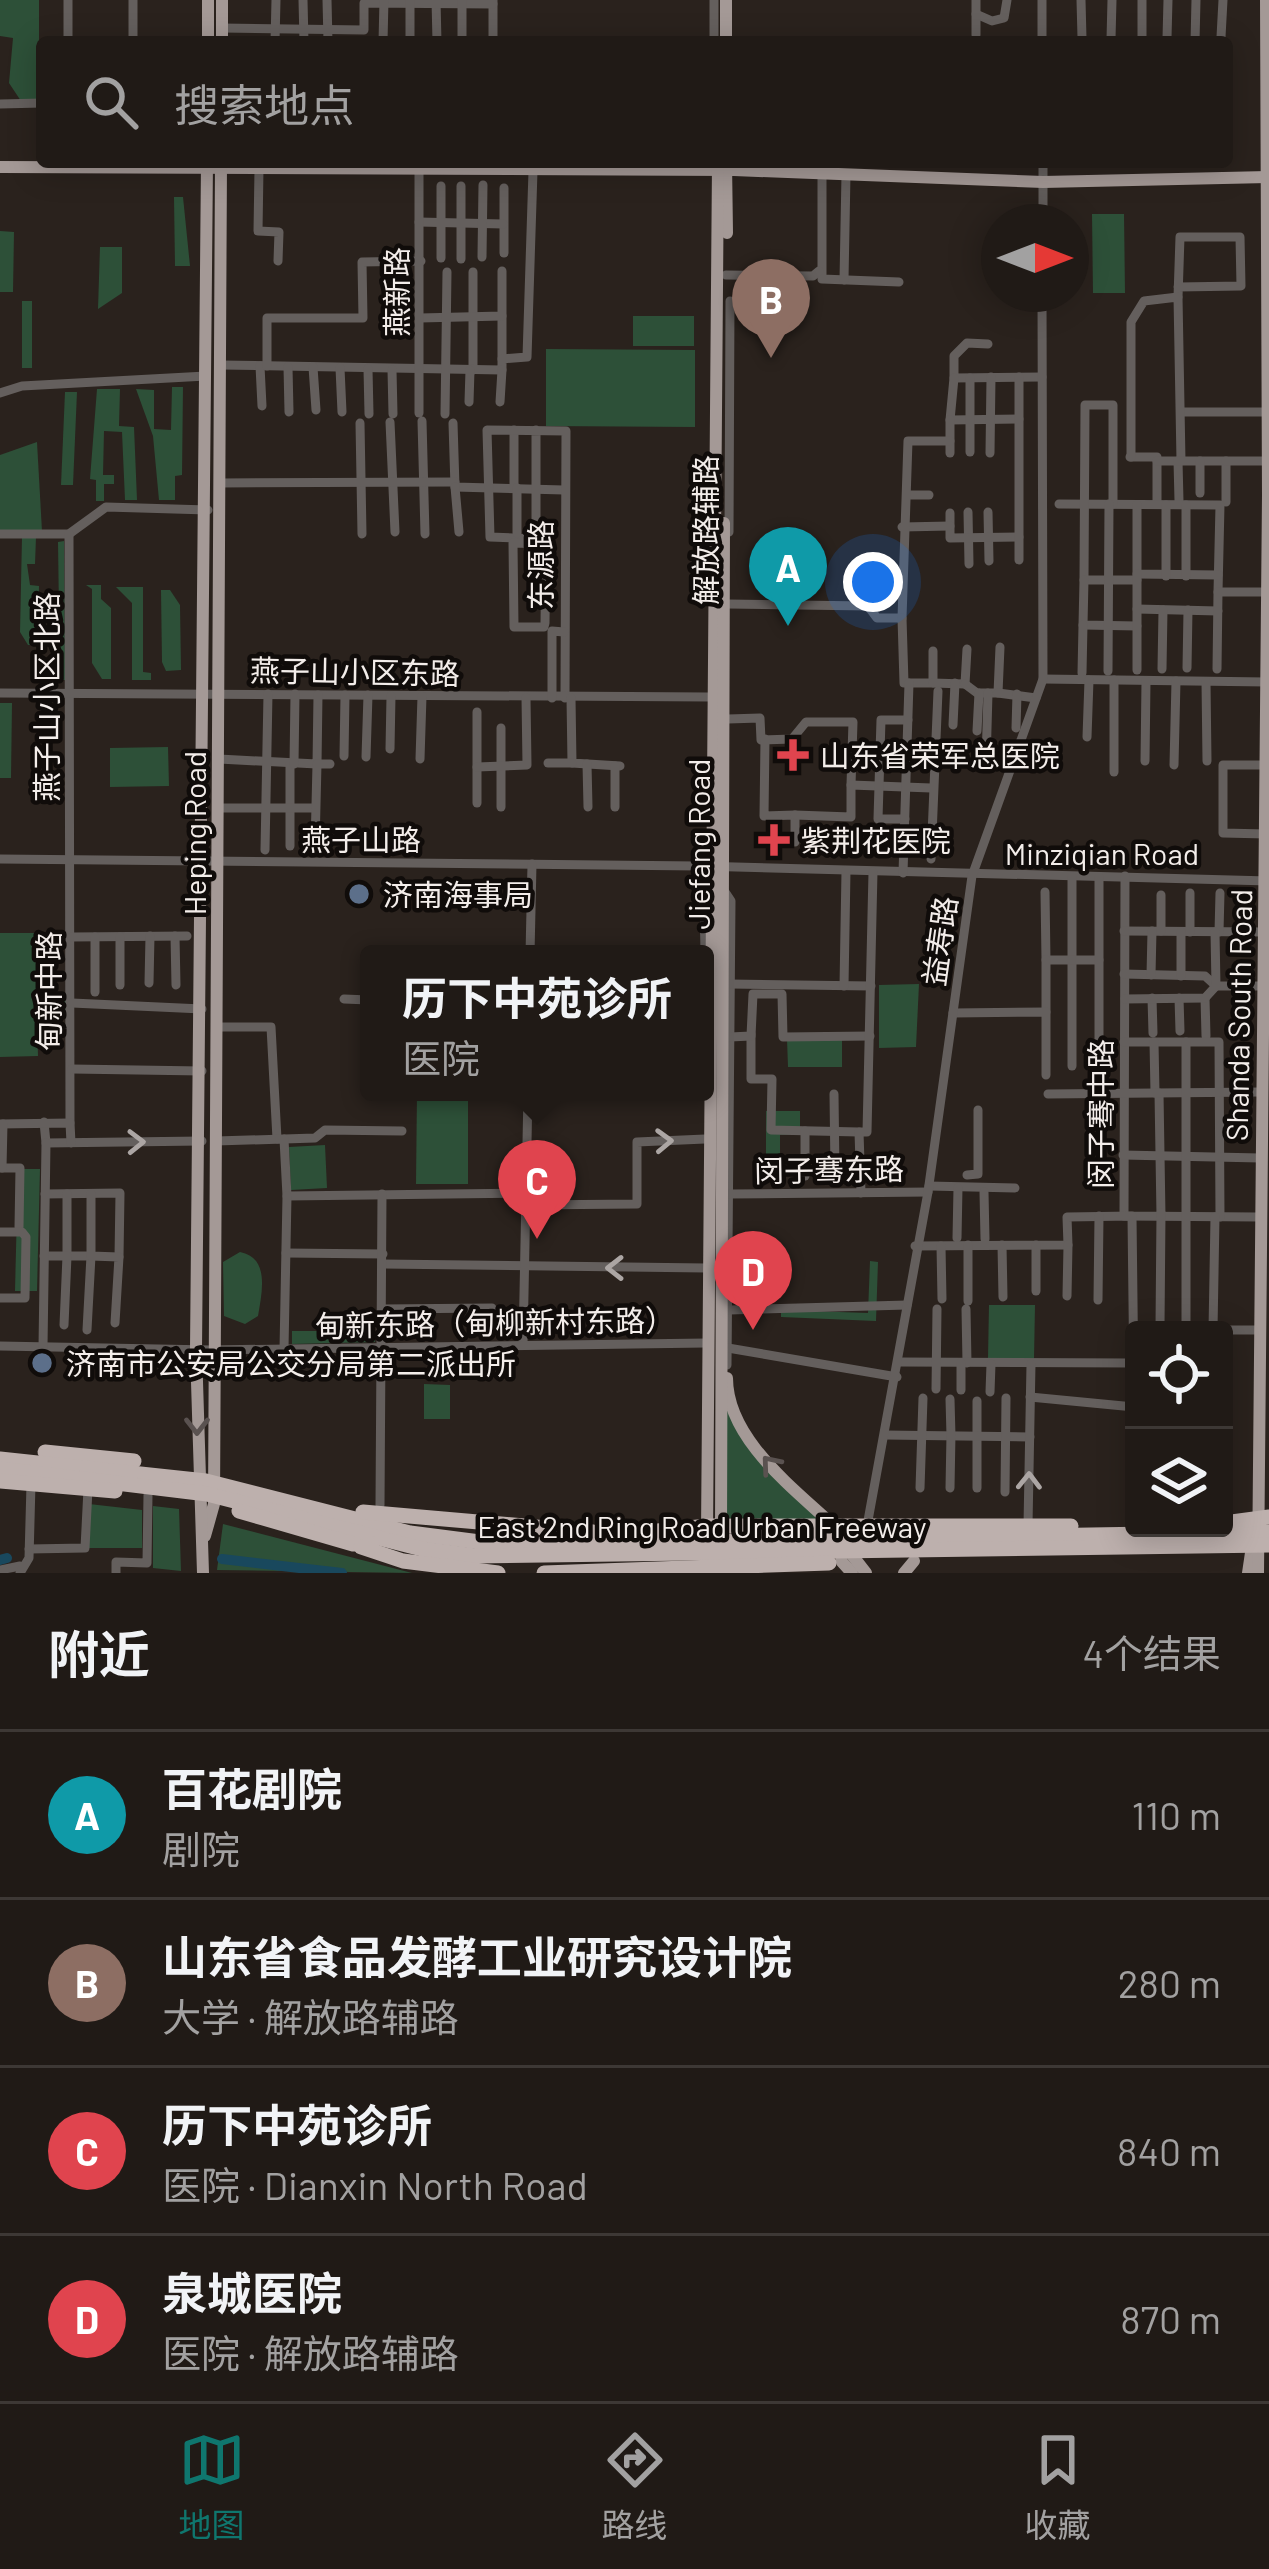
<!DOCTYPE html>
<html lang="zh">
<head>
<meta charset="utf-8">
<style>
	:root { --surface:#201a16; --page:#28231f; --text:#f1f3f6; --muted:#a2a1a1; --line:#3d3835; --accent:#0f766e }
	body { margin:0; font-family:Barlow,"Noto Sans SC",sans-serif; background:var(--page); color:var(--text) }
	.controls { position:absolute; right:36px; bottom:36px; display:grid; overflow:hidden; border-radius:12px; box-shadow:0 6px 30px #0003 }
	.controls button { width:108px; height:108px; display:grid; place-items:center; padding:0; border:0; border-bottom:3px solid var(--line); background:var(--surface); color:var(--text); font:60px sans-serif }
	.compass { position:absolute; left:981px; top:204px; width:108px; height:108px; border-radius:50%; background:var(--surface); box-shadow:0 6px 30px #0003; rotate:90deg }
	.you { position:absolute; left:873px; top:582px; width:42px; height:42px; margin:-30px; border:9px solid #fff; border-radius:50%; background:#1a73e8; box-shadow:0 0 0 18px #1a73e833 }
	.badge { display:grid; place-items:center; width:78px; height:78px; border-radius:50%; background:var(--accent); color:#fff; font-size:39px; font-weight:700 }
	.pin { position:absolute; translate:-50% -99px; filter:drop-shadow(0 3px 6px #0008) }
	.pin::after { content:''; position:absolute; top:63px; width:42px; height:36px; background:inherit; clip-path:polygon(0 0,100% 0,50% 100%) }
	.popup { position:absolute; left:360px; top:945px; width:354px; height:156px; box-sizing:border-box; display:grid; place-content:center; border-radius:12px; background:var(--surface); filter:drop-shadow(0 3px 9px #0005); font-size:39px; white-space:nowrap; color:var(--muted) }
	.popup b { font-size:45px; color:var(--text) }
	.popup::after { content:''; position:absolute; left:50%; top:100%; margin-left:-24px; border:24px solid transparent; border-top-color:var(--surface) }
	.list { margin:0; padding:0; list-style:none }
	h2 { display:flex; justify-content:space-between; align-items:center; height:156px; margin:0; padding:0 48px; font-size:51px }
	h2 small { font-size:39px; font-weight:400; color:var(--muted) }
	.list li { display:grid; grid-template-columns:78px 1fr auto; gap:36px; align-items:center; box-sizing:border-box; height:168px; padding:0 48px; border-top:3px solid var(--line) }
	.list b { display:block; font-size:45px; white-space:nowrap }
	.list p { margin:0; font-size:39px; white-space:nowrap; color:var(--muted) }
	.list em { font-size:39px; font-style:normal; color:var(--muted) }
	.icon { flex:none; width:66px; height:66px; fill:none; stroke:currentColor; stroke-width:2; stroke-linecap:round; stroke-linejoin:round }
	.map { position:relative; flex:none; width:1269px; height:1573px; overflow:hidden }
	.search { position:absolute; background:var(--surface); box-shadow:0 6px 30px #0003; left:36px; right:36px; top:36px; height:132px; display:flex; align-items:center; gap:30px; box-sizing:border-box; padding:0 42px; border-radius:12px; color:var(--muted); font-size:45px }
	.sheet { height:828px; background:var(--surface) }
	nav { display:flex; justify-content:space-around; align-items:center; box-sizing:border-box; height:168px; border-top:3px solid var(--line); background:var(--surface); font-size:33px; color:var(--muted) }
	nav a { display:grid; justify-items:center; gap:6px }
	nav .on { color:var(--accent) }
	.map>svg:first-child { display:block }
	.green { fill:#2d5038 }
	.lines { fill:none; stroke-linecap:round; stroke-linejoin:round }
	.river { stroke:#19485d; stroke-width:10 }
	.minor { stroke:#645f5d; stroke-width:9 }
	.major { stroke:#a49996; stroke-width:12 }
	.highway { stroke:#bdb0ad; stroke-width:15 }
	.oneway { stroke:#aca6a4 }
	.oneway2 { stroke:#5a5250 }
	.health-dot { fill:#e0444e; stroke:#100c0a; stroke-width:4.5 }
	.service-dot { fill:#5c6f8a; stroke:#100c0a; stroke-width:4.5 }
	.labels { text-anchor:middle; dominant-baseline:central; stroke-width:9; stroke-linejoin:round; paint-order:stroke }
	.street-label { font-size:30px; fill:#f3edea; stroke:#100c0a }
	.poi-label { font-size:30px; fill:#f3edea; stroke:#100c0a; text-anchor:start }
</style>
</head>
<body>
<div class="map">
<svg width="1269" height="1573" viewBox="0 0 1269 1573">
	<rect width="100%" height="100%" fill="#2a221d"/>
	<g class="green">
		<path d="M0 0H39V100L21 101 9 83 13 38 0 36Z"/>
		<path d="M174 197H183L190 266H175Z"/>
		<path d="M1092 214H1124L1125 293H1093Z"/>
		<path d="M0 231 14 232 13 292H0Z"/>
		<path d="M100 247H122V293L98 309Z"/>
		<rect x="22" y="301" width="10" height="67"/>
		<rect x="633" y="316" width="61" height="30"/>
		<path d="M546 349 695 350V427L546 426Z"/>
		<path d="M172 387H183L182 475 175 476V500H159L153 436 136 389 154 390V429L171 430Z"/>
		<path d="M97 389H120L119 426 134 427 137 500H125L122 432 104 431 103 475H114V484H104V501H96V480L90 479Z"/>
		<path d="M65 392H77L73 485H61Z"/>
		<path d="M37 442 42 531H0V455Z"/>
		<path d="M22 537H36L35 564H27L30 585 39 586 38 645H28L20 632Z"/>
		<path d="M64 541 65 680H60L58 542Z"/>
		<path d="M86 585H101V599L111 608V679H102L92 663V589Z"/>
		<path d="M116 587H143V672L151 673V680H132V603Z"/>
		<path d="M161 590H170L180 605 181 670 166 671 162 662Z"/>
		<path d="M0 703H12L11 778H0Z"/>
		<path d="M168 747 169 786 110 787V748Z"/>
		<path d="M0 933H37L38 994H66V1015L37 1017 38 1056 0 1057Z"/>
		<path d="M919 984 916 1047 879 1048V985Z"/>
		<path d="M787 1039H842V1067H788Z"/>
		<path d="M417 1092H468V1184H416Z"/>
		<path d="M766 1111H800V1134L780 1135V1167H766Z"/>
		<path d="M325 1145 327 1188 291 1190 289 1147Z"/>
		<path d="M18 1169H40L37 1291H15Z"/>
		<path d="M240 1252C270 1258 262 1292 258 1316L245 1324 224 1316 223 1262Z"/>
		<path d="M870 1261 878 1262 876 1321 781 1317V1310L868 1313Z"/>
		<path d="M989 1305H1035L1034 1359 988 1358Z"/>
		<path d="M292 1331H375V1342L292 1344Z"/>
		<path d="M424 1384 450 1385V1419H424Z"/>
		<path d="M727 1392 755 1447 827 1520 726 1518Z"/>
		<path d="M89 1504 142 1510V1548H89Z"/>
		<path d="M153 1506 179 1509 181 1571 153 1568Z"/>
		<path d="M223 1524 412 1573 217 1570Z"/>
	</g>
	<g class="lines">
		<g class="river">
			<path d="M222 1559 342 1573"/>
			<path d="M0 1560 7 1558"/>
		</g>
		<g class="minor">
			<path d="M303 0 304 42"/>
			<path d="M327 0 328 42"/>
			<path d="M436 0 437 42"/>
			<path d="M493 0V42"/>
			<path d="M714 0V42"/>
			<path d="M1042 0V42"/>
			<path d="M1081 0 1082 38"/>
			<path d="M976 14 992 21 1004 18 1007 0"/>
			<path d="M222 28 364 30V3L493 4"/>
			<path d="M976 35V0"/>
			<path d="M1142 36V0"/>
			<path d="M1221 37 1223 0"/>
			<path d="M1167 38 1168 0"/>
			<path d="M1111 39 1112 0"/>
			<path d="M68 42V0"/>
			<path d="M133 42V0"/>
			<path d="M275 42 276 0"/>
			<path d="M383 42 384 0"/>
			<path d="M410 42V0"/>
			<path d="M462 42V0"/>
			<path d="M1195 42 1196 0"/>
			<path d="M0 104 42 103"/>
			<path d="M259 169 258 231 279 232 278 261"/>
			<path d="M822 174V279L899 282"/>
			<path d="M441 186V258"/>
			<path d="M461 186V259"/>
			<path d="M504 188V253"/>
			<path d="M419 222 503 224"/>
			<path d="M1043 222V162"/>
			<path d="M482 257 483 185"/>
			<path d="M473 272V370"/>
			<path d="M726 275 813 276 819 271"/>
			<path d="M844 280 846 174"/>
			<path d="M1178 297 1180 237H1240L1241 286 1178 287"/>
			<path d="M502 316V359"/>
			<path d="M420 318 502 316V271"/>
			<path d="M988 344 967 343 954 356V378L1042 377"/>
			<path d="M221 365 502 370V359L527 357 533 171"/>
			<path d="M260 366 262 406"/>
			<path d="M267 366V318H363L362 262 421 261"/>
			<path d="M288 367 289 412"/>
			<path d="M313 367 316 410"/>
			<path d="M340 368 342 412"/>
			<path d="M368 369 369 414"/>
			<path d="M392 370 393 414"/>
			<path d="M954 378 950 420 1019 419"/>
			<path d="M0 393 22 386 206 376"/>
			<path d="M469 402 470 370"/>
			<path d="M500 402 502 370"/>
			<path d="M1181 412H1268"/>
			<path d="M419 413V170"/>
			<path d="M445 414 447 272"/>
			<path d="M950 420V453"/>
			<path d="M422 421 425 534"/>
			<path d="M390 422 395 532"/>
			<path d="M360 423 362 534"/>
			<path d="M453 423 455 487 564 490"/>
			<path d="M514 430V488"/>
			<path d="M536 430V539L490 537 487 430 566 431 565 698"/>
			<path d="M970 452V378"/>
			<path d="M990 453 991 377"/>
			<path d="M1130 457H1157V501"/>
			<path d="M1131 457V322L1144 301 1178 297 1181 461"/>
			<path d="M1157 461H1178L1179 501"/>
			<path d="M1178 461H1226V502"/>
			<path d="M1200 461V493"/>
			<path d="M1226 461H1268"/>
			<path d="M220 483 455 482"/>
			<path d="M455 487 459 532"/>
			<path d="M908 495H929"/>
			<path d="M1059 504 1220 505 1218 592"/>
			<path d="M1113 504V405H1085L1084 580H1137"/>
			<path d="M1137 505V574L1218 575"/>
			<path d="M1186 505V576"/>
			<path d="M968 512 969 564"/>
			<path d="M988 512 989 561"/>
			<path d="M950 513V538L1019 537"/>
			<path d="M902 527 950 526"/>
			<path d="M729 532 730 301"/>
			<path d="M517 533V488"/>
			<path d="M0 534H69L106 507 208 510"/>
			<path d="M69 534 70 1123"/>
			<path d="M546 544 513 543 514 627H544L545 623 546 539"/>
			<path d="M1019 560V377"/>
			<path d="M1166 576V505"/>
			<path d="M1084 580 1083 625 1137 626"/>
			<path d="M728 604 868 606 877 618H902L908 441H950"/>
			<path d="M1137 609 1218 611"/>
			<path d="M902 618 904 683H933V651"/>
			<path d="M1187 668 1188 610"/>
			<path d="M1162 669 1163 610"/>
			<path d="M1217 669 1218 592H1267"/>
			<path d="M1137 670V574"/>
			<path d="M1108 671 1109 504"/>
			<path d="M1082 673 1083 625"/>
			<path d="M1043 679 1267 682"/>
			<path d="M1206 682 1207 761"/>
			<path d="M933 683 965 684 967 649"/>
			<path d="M965 684 977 693H998L1000 647"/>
			<path d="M0 693 709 697"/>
			<path d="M988 693 986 763 1011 768"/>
			<path d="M998 693 1036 698"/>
			<path d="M552 698V631L564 632"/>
			<path d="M571 698 572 763 620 766"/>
			<path d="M477 712V803"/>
			<path d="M728 719 760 718 761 740 792 739 806 722H853L851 785"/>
			<path d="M953 725 955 683"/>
			<path d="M501 728V807"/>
			<path d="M1016 728 1017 694"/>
			<path d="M977 731 979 693"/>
			<path d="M1087 737 1089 680"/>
			<path d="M765 739 764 816 795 815V842"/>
			<path d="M390 749 391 696"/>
			<path d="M344 756 345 695"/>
			<path d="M907 756H938"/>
			<path d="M366 757 368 695"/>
			<path d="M219 759 317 764 318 695"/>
			<path d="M420 759 422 696"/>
			<path d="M1145 761 1146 681"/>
			<path d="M548 763H572"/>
			<path d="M290 764V846"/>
			<path d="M294 764 295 694"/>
			<path d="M587 764 588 807"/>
			<path d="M1174 765 1176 681"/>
			<path d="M477 767 527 765 526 698"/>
			<path d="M1114 772V680"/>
			<path d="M615 807V766"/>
			<path d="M218 808H315"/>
			<path d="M795 815 851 817V785L931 788"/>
			<path d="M905 819H878L881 720H908"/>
			<path d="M1266 834 1223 833V765H1266"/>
			<path d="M315 846 317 764H330"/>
			<path d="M265 850 268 694"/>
			<path d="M0 859 698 866 1269 881"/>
			<path d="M931 859 938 691"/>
			<path d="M903 873 909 683"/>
			<path d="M1125 876 1124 1216 1258 1217"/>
			<path d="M1072 877V1066"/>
			<path d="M725 892 731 901 727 1365"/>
			<path d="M1045 892 1046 960H1099"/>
			<path d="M1124 931 1264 932"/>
			<path d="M1161 931V895"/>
			<path d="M1190 932V893"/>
			<path d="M1219 932 1220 893"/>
			<path d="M175 936 176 985"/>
			<path d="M72 937 187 936"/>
			<path d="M95 937V992"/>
			<path d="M120 937V985"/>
			<path d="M530 954 532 864"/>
			<path d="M705 954 704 899 712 890"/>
			<path d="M1046 960V1012"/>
			<path d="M1124 974 1205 976 1216 986H1263"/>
			<path d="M1151 975 1152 931"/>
			<path d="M1181 976V932"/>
			<path d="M149 983 150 936"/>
			<path d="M730 984 871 986"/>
			<path d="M844 986 846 871"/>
			<path d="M1152 998 1153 1033"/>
			<path d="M1179 998 1180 1031"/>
			<path d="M1205 998 1206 1036"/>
			<path d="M344 999 369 1000"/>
			<path d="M1125 999 1205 998 1216 986 1215 932"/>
			<path d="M72 1003 202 1009"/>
			<path d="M953 1013 1046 1012V1075"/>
			<path d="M217 1027H271L277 1139"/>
			<path d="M751 1034V1079H772L771 1130 859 1132"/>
			<path d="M730 1037 751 1036 753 994H782L783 1037 870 1036"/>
			<path d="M1124 1042H1219L1220 1217"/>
			<path d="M1154 1042 1155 1093"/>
			<path d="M72 1069 202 1071"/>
			<path d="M1099 1081V877"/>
			<path d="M1159 1093 1161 1216"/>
			<path d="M834 1094 835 1172"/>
			<path d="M1048 1094 1261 1092"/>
			<path d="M44 1122 46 1143 202 1141"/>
			<path d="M0 1124 70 1123 71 1143"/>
			<path d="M805 1131V1176"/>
			<path d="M284 1139 315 1138 325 1130 402 1131"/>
			<path d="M216 1141 284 1139 287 1196 526 1193"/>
			<path d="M1123 1155 1260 1158"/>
			<path d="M0 1168H20L19 1227"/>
			<path d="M2 1168 3 1124"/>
			<path d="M967 1175 978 1174V1110"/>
			<path d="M929 1186 1015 1188"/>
			<path d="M984 1192 985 1239"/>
			<path d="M861 1193 859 1132H867L873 872"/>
			<path d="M45 1194 120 1193 119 1257"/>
			<path d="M67 1194V1256H91L87 1330"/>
			<path d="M91 1194V1256L119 1257 115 1323"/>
			<path d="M730 1194 928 1192"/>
			<path d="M526 1205 637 1204V1142L705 1139"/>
			<path d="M0 1232H22L26 1237 25 1298H0"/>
			<path d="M957 1238 958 1188"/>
			<path d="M1002 1245 1003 1297"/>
			<path d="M915 1246 1068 1245 1067 1217 1132 1216 1134 1387"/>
			<path d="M941 1246 942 1299"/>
			<path d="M286 1253 383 1254"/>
			<path d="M44 1256H67L64 1325"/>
			<path d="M383 1264 706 1268"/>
			<path d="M1036 1291V1245"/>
			<path d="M1067 1296 1068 1245"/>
			<path d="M1098 1300 1099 1216"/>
			<path d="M968 1301V1245"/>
			<path d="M383 1309 492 1308"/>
			<path d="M966 1309 967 1363"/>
			<path d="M729 1310 907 1305"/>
			<path d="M1160 1327 1161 1213"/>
			<path d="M1186 1330V1042"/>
			<path d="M1213 1330 1215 1217"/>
			<path d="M1215 1330H1258"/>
			<path d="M523 1344 528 1092"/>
			<path d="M0 1346 211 1350 706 1343"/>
			<path d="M43 1347 46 1143"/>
			<path d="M728 1348 897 1377"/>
			<path d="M284 1349 287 1196"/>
			<path d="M899 1362 1131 1363"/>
			<path d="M936 1389 937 1309"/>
			<path d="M961 1390V1363"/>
			<path d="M990 1392 991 1364"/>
			<path d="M1030 1397 1134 1407"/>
			<path d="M950 1399 951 1436"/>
			<path d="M977 1401V1488"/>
			<path d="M885 1435 1030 1437"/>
			<path d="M920 1488 923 1398"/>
			<path d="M950 1488 951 1434"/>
			<path d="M1005 1492 1006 1398"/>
			<path d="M380 1505 382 1194"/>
			<path d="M1028 1525 1031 1364"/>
			<path d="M867 1526 928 1192 972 876 1043 679 1042 294"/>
			<path d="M29 1549 85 1548 88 1489"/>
			<path d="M0 1570 20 1566"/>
			<path d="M20 1573 29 1558 31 1484"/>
			<path d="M116 1573V1562L147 1563 148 1495"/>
		</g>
		<g class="major">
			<path d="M726 0V42"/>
			<path d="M208 42V0"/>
			<path d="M222 42V0"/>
			<path d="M726 162 727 233"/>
			<path d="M666 164 724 165"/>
			<path d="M0 167 734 170 1043 182 1268 177"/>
			<path d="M727 1378C727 1440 796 1490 836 1528"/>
			<path d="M707 1534 718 162"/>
			<path d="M721 1535 724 523"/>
			<path d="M205 1536 214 1504 221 162"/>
			<path d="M839 1543 842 1562 852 1573"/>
			<path d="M845 1546 866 1573"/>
			<path d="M203 1573 196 1350 207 162"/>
			<path d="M904 1573 914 1561"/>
			<path d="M1248 1573 1253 1539"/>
			<path d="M1258 1573 1268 495 1266 0"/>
		</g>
		<g class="highway">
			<path d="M45 1452 134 1461"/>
			<path d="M0 1459 206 1481 410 1533 503 1545 1269 1532"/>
			<path d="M0 1469 207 1494 422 1549 475 1556 1269 1545"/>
			<path d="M0 1481 115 1491"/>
			<path d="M239 1511 353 1544H372"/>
			<path d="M363 1512 593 1532"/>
			<path d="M1224 1523 1269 1517"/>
			<path d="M586 1538 708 1526H1071"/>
			<path d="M361 1547 403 1561 498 1573"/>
			<path d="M544 1573 829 1563"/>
		</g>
	</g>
	<defs><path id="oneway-chevron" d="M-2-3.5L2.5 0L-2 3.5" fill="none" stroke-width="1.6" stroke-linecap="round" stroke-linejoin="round" transform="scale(3)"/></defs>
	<g class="oneway">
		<use href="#oneway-chevron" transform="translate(664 1141) rotate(-2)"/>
		<use href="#oneway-chevron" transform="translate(136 1142) rotate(-1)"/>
		<use href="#oneway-chevron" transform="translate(615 1268) rotate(-180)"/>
		<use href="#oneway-chevron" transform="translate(1029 1481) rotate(-89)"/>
	</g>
	<g class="oneway2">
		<use href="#oneway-chevron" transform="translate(197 1426) rotate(90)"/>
		<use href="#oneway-chevron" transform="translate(770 1464) rotate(-130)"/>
	</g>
	<g class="health-dot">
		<path d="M787 737h12v12h12v12h-12v12h-12v-12h-12v-12h12z"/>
		<path d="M768 822h12v12h12v12h-12v12h-12v-12h-12v-12h12z"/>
	</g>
	<g class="service-dot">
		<circle cx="359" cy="894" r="12"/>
		<circle cx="42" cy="1363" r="12"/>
	</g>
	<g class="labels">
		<g class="street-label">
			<text transform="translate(396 292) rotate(-90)">燕新路</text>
			<text transform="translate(705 530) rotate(-90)">解放路辅路</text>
			<text transform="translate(540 565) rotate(-90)">东源路</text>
			<text transform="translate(355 671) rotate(1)">燕子山小区东路</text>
			<text transform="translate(46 697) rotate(-90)">燕子山小区北路</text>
			<text transform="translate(194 833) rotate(-90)">Heping Road</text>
			<text x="361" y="839">燕子山路</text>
			<text transform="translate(698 844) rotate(-90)">Jiefang Road</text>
			<text x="1102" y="853">Minziqian Road</text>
			<text transform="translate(939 941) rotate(-82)">益寿路</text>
			<text transform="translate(48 991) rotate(-90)">甸新中路</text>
			<text transform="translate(1238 1015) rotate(-89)">Shanda South Road</text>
			<text transform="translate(1100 1114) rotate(-90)">闵子骞中路</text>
			<text transform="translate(829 1169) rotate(-1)">闵子骞东路</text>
			<text transform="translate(495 1322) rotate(-1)">甸新东路（甸柳新村东路）</text>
			<text x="702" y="1526">East 2nd Ring Road Urban Freeway</text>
		</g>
		<g class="poi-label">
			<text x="820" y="755">山东省荣军总医院</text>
			<text x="801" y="840">紫荆花医院</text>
			<text x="383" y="894">济南海事局</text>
			<text x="66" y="1363">济南市公安局公交分局第二派出所</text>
		</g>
	</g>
</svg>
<div class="controls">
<button><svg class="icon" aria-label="locate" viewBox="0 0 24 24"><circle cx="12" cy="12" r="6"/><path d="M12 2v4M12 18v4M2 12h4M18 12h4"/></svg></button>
<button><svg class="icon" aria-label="layers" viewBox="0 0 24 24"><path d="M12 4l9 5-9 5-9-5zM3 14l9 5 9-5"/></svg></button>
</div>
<svg class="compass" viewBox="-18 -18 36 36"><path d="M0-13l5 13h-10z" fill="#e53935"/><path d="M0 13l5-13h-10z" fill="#a2a1a1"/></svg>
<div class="you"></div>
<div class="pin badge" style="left:788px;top:626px;background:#0f9aa8">A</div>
<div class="pin badge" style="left:771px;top:358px;background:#8d6e63">B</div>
<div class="pin badge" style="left:537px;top:1239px;background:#e0444e">C</div>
<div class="popup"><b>历下中苑诊所</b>医院</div>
<div class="pin badge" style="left:753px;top:1330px;background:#e0444e">D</div>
<div class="search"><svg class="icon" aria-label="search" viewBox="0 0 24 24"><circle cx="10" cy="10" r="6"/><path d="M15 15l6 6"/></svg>搜索地点</div>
</div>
<section class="sheet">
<h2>附近<small>4个结果</small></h2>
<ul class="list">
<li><span class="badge" style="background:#0f9aa8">A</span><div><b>百花剧院</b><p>剧院</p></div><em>110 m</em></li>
<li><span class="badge" style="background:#8d6e63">B</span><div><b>山东省食品发酵工业研究设计院</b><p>大学 · 解放路辅路</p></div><em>280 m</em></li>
<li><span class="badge" style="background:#e0444e">C</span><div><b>历下中苑诊所</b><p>医院 · Dianxin North Road</p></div><em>840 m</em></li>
<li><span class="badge" style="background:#e0444e">D</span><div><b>泉城医院</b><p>医院 · 解放路辅路</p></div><em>870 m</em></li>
</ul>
</section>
<nav>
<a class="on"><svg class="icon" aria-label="map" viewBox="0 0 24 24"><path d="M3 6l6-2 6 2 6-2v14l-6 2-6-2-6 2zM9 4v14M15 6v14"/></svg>地图</a>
<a><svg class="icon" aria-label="directions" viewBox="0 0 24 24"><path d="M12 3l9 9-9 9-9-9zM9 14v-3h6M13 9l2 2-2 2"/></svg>路线</a>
<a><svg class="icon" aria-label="saved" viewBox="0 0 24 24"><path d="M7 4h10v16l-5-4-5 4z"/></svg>收藏</a>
</nav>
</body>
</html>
